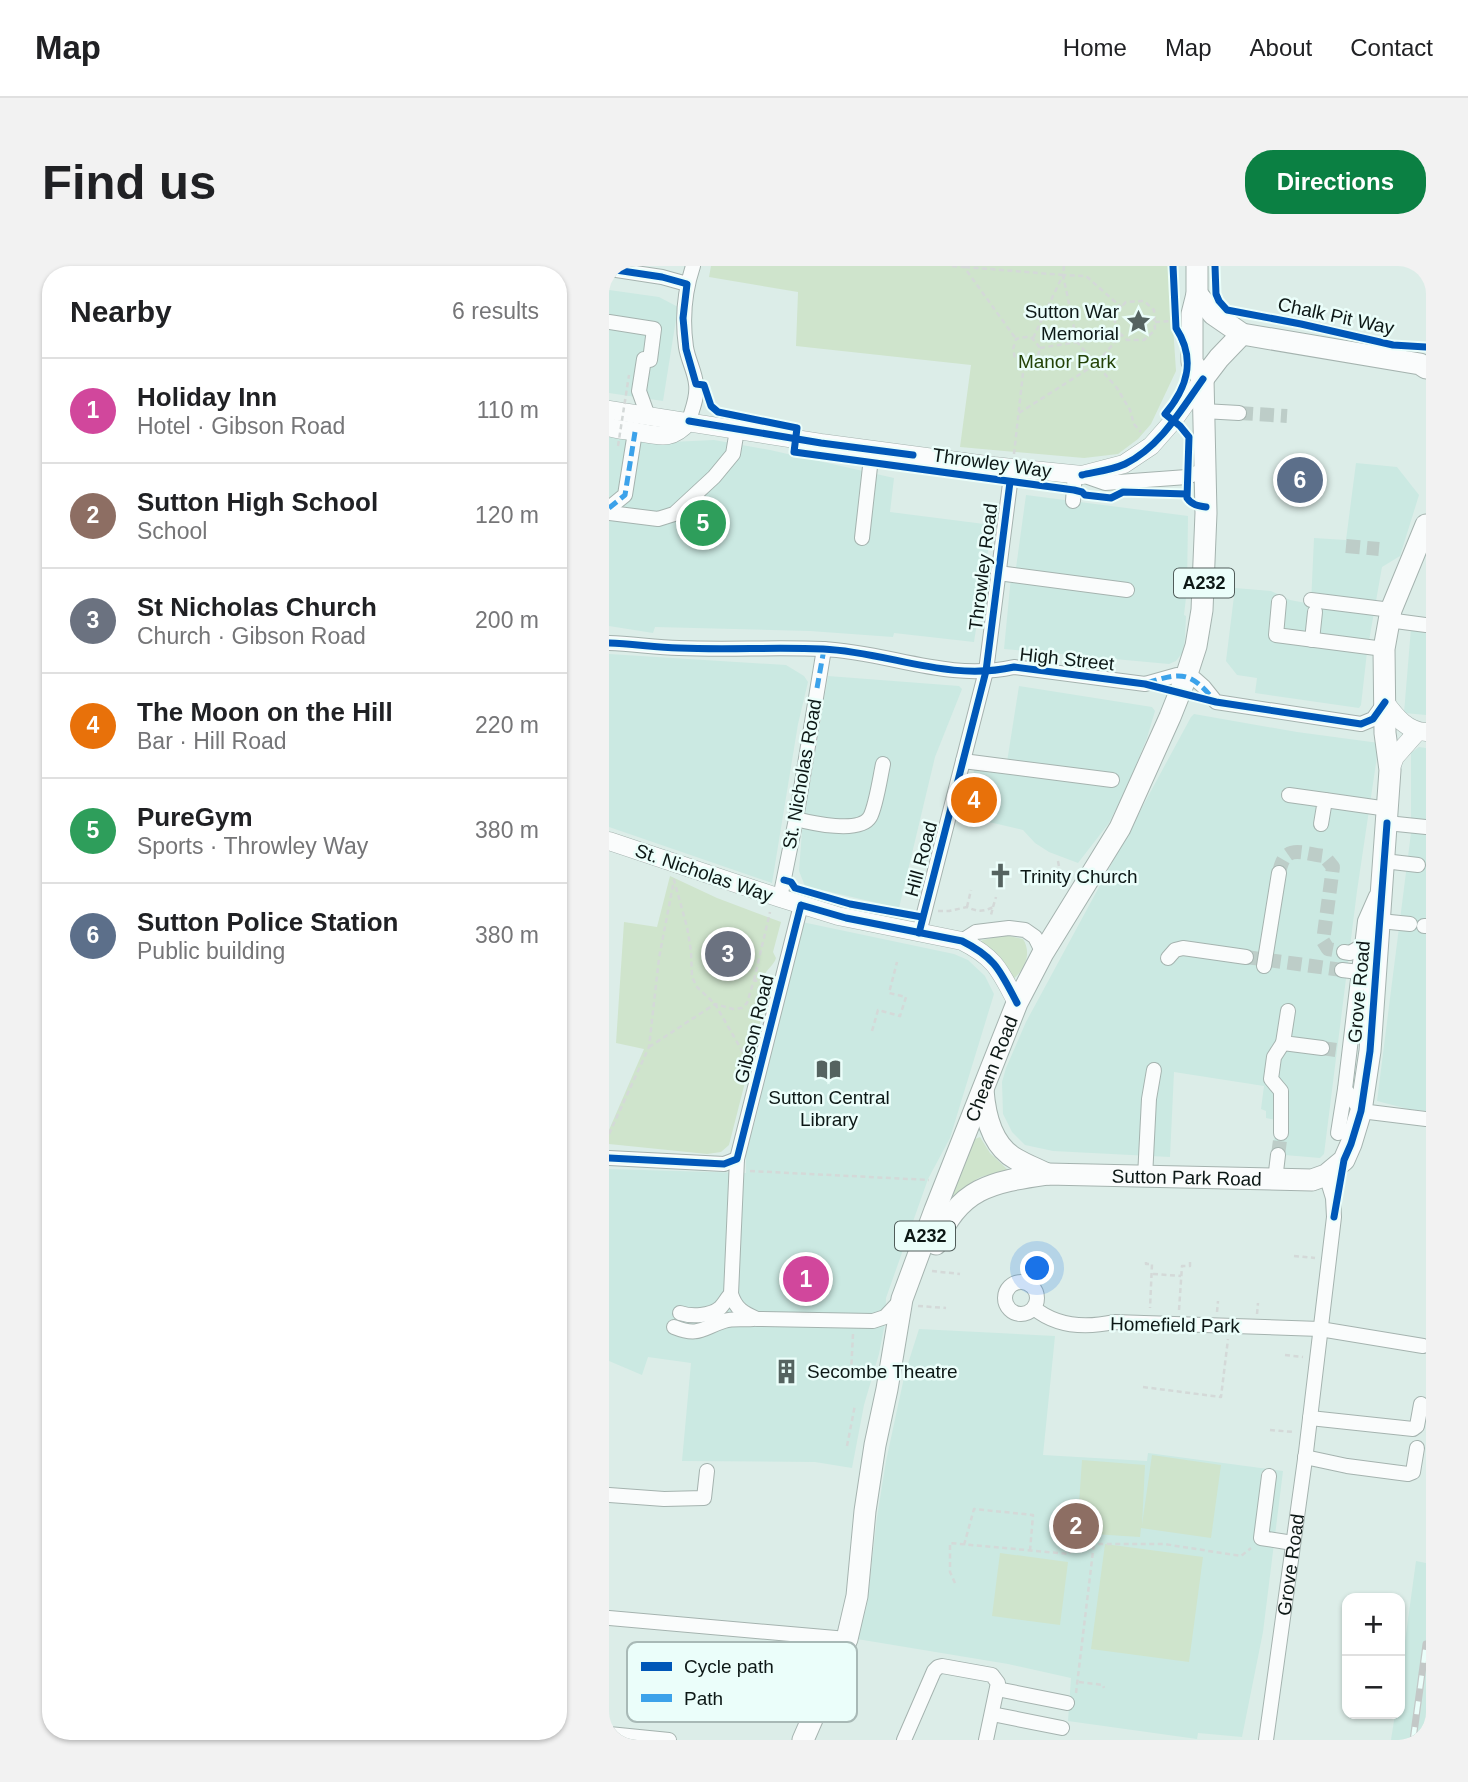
<!DOCTYPE html>
<html lang="en">
<head>
<meta charset="utf-8">
<style>
	:root { --surface:#fff; --page:#f2f2f2; --text:#202124; --muted:#757577; --line:#e0e0e0; --accent:#0b8043 }
	body { margin:0; font-family:Helvetica,sans-serif; background:var(--page); color:var(--text) }
	.controls { position:absolute; right:21px; bottom:21px; display:grid; overflow:hidden; border-radius:14px; box-shadow:0 2px 5px #0004 }
	.controls button { width:63px; height:63px; display:grid; place-items:center; padding:0; border:0; border-bottom:2px solid var(--line); background:var(--surface); color:var(--text); font:35px sans-serif }
	.you { position:absolute; left:429px; top:1003px; width:24px; height:24px; margin:-18px; border:5px solid #fff; border-radius:50%; background:#1a73e8; box-shadow:0 0 0 10px #1a73e833 }
	.badge { display:grid; place-items:center; width:46px; height:46px; border-radius:50%; background:var(--accent); color:#fff; font-size:23px; font-weight:700 }
	.pin { position:absolute; translate:-50% -50%; border:4px solid #fff; box-shadow:0 2px 7px #0006 }
	.list { margin:0; padding:0; list-style:none }
	h2 { display:flex; justify-content:space-between; align-items:center; height:91px; margin:0; padding:0 28px; font-size:30px }
	h2 small { font-size:23px; font-weight:400; color:var(--muted) }
	.list li { display:grid; grid-template-columns:46px 1fr auto; gap:21px; align-items:center; box-sizing:border-box; height:105px; padding:0 28px; border-top:2px solid var(--line) }
	.list b { display:block; font-size:26px; white-space:nowrap }
	.list p { margin:0; font-size:23px; white-space:nowrap; color:var(--muted) }
	.list em { font-size:23px; font-style:normal; color:var(--muted) }
	.map { position:relative; flex:none; width:817px; height:1474px; overflow:hidden; border-radius:28px }
	header { display:flex; align-items:center; gap:42px; box-sizing:border-box; height:98px; padding:0 35px; background:var(--surface); border-bottom:2px solid var(--line) }
	header strong { font-size:33px }
	nav { display:flex; gap:38px; margin-inline-start:auto; font-size:24px }
	.intro { display:flex; align-items:center; justify-content:space-between; box-sizing:border-box; height:168px; padding:0 42px }
	h1 { margin:0; font-size:49px }
	.button { padding:18px 32px; border-radius:28px; background:var(--accent); color:#fff; font-size:24px; font-weight:700 }
	main { display:flex; gap:42px; padding:0 42px }
	aside { flex:1; background:var(--surface); border-radius:28px; box-shadow:0 2px 5px #0004 }
	.map>svg:first-child { display:block }
	.built { fill:#cbe9e2 }
	.green { fill:#cfe4cc }
	.lines { fill:none; stroke-linecap:round; stroke-linejoin:round }
	.minor-tunnel { stroke:#bdcdc8; stroke-width:14; stroke-dasharray:14 7; stroke-linecap:butt }
	.minor-casing { stroke:#a5b3af; stroke-width:16 }
	.major-casing { stroke:#a5b3af; stroke-width:19 }
	.highway-casing { stroke:#a5b3af; stroke-width:23 }
	.path { stroke:#d4d9d8; stroke-width:2.5; stroke-dasharray:5 3.5; stroke-linecap:butt }
	.minor { stroke:#fafcfc; stroke-width:14 }
	.major { stroke:#fafcfc; stroke-width:18 }
	.highway { stroke:#fafcfc; stroke-width:21 }
	.rail-casing { stroke:#c3c8c7; stroke-width:7 }
	.rail { stroke:#ebfefa; stroke-width:4.5; stroke-dasharray:13; stroke-linecap:butt }
	.path-bridge { stroke:#d4d9d8; stroke-width:2.5; stroke-dasharray:5 3.5; stroke-linecap:butt }
	.quiet { stroke:#3ca2ea; stroke-width:5; stroke-dasharray:10 5; stroke-linecap:butt }
	.cycleway-casing { stroke:#ebfefa; stroke-width:11 }
	.cycleway { stroke:#0057b8; stroke-width:7 }
	.labels { text-anchor:middle; dominant-baseline:central; stroke-width:5; stroke-linejoin:round; paint-order:stroke }
	.shield { fill:#ebfefa; stroke:#505d5a; stroke-width:2 }
	.shield-label { font-size:18px; font-weight:bold; fill:#0d1816 }
	.poi-label { font-size:19px; fill:#0d1816; stroke:#ebfefa; text-anchor:start }
	.street-label { font-size:19px; fill:#0d1816; stroke:#ebfefa }
	.park-label { font-size:19px; fill:#234206; stroke:#ebfefa }
	.key { fill:#ebfefa; stroke:#a8b9b6; stroke-width:2 }
	.key-label { font-size:19px; fill:#0d1816 }
</style>
</head>
<body>
<header>
<strong>Map</strong>
<nav><a>Home</a><a>Map</a><a>About</a><a>Contact</a></nav>
</header>
<div class="intro"><h1>Find us</h1><a class="button">Directions</a></div>
<main>
<aside>
<h2>Nearby<small>6 results</small></h2>
<ul class="list">
<li><span class="badge" style="background:#d1479c">1</span><div><b>Holiday Inn</b><p>Hotel · Gibson Road</p></div><em>110 m</em></li>
<li><span class="badge" style="background:#8d6e63">2</span><div><b>Sutton High School</b><p>School</p></div><em>120 m</em></li>
<li><span class="badge" style="background:#6b7280">3</span><div><b>St Nicholas Church</b><p>Church · Gibson Road</p></div><em>200 m</em></li>
<li><span class="badge" style="background:#e8710a">4</span><div><b>The Moon on the Hill</b><p>Bar · Hill Road</p></div><em>220 m</em></li>
<li><span class="badge" style="background:#2e9e5b">5</span><div><b>PureGym</b><p>Sports · Throwley Way</p></div><em>380 m</em></li>
<li><span class="badge" style="background:#5c6f8a">6</span><div><b>Sutton Police Station</b><p>Public building</p></div><em>380 m</em></li>
</ul>
</aside>
<div class="map">
<svg width="817" height="1474" viewBox="0 0 817 1474">
	<rect width="100%" height="100%" fill="#dcede8"/>
	<g class="built">
		<path d="M0 24 50 31 69 41 54 135 0 127Z"/>
		<path d="M0 167 62 176 105 174 161 184 285 212 281 246 383 259 365 376 285 367 284 371 201 365 46 361 44 367 0 360Z"/>
		<path d="M747 197 788 201 810 229 791 290 773 301 758 386 752 439 750 442 646 427 648 412 628 409 617 395 626 322 662 325 681 334 702 338 705 272 737 274Z"/>
		<path d="M417 229 579 250 578 323 575 349 577 350 576 372 574 386 567 395 560 398 395 383 402 311 407 302Z"/>
		<path d="M803 350 817 352V449L795 447Z"/>
		<path d="M0 388 177 399 195 410 199 416 189 458 163 617 0 561Z"/>
		<path d="M219 410 350 420 353 423 326 491 290 642 196 620 190 605 193 565Z"/>
		<path d="M410 420 543 441 546 445 538 472 518 521 500 557 469 597 440 586 426 577 414 564 354 550 366 501 398 496Z"/>
		<path d="M585 448 688 466 770 477 748 625 715 888 711 892 664 888 667 854 657 852V845L652 843 655 820 565 806 561 891 444 885 416 879 403 866 394 848 393 816 397 802 417 756 582 451Z"/>
		<path d="M810 481 817 482V845L799 843 768 835 802 567V487Z"/>
		<path d="M193 656 345 688 359 694 376 710 385 728 341 872 319 913 277 1032 276 1057 270 1088 255 1139 243 1202 206 1196 73 1195 82 1097 39 1091 33 1109 0 1095V903L137 907V887L149 844 153 823Z"/>
		<path d="M310 1063 446 1070 434 1189 538 1195 539 1187 674 1205 654 1366 633 1471 589 1467 588 1473 459 1455 462 1412 399 1398 248 1373 258 1339 268 1251 277 1195 296 1107Z"/>
		<path d="M807 1295 817 1297V1474H782L786 1448H791V1412Z"/>
	</g>
	<g class="green">
		<path d="M102 0H560L567 105 542 158 529 173 509 188 475 192 351 181 362 99 187 80 189 26 100 11Z"/>
		<path d="M61 610 108 632 172 656 164 686 167 692C165 699 159 702 156 708 152 717 155 726 157 734L120 879 112 886 98 888 0 878V864L35 783 7 777 15 656 48 661Z"/>
		<path d="M396 669 414 673C423 687 416 704 403 714L370 676 374 674Z"/>
		<path d="M371 871 381 887 400 905V908C365 907 368 915 342 931L361 875Z"/>
		<path d="M543 1189 612 1199 602 1272 532 1262 531 1271 468 1267 473 1194 536 1199 533 1259Z"/>
		<path d="M496 1278 594 1291 580 1396 482 1383Z"/>
		<path d="M391 1287 459 1296 451 1359 383 1350Z"/>
	</g>
	<g class="lines">
		<g class="minor-tunnel">
			<path d="M630 147 678 150"/>
			<path d="M737 280 770 283"/>
			<path d="M670 607C676 577 690 587 715 590L724 601 714 675 719 683 735 686"/>
			<path d="M637 691 733 704"/>
			<path d="M713 782 727 784"/>
			<path d="M669 889 672 867"/>
		</g>
		<defs>
			<g id="minor">
				<path d="M0 3 53 11 78 18"/>
				<path d="M0 56 45 63 41 94 35 93 30 125 39 150"/>
				<path d="M594 145 630 147"/>
				<path d="M80 155C83 143 89 131 87 118 86 106 79 94 77 81 73 53 75 27 84 0"/>
				<path d="M473 209 496 217 578 211 595 204"/>
				<path d="M464 235 466 208"/>
				<path d="M0 242 16 229 26 166"/>
				<path d="M1 247 49 253 65 248 105 211 124 188 128 164"/>
				<path d="M253 272 263 183"/>
				<path d="M389 307 518 324"/>
				<path d="M702 334 782 344"/>
				<path d="M670 336 667 369 775 383"/>
				<path d="M779 354 817 359"/>
				<path d="M703 374 706 346"/>
				<path d="M0 377C23 378 46 381 70 382 118 384 166 381 214 383 280 386 338 416 405 401L536 418 568 409 586 413 595 421 607 436 752 458 764 453 776 436"/>
				<path d="M354 495 503 514"/>
				<path d="M680 529 716 534 712 558"/>
				<path d="M716 534 779 543"/>
				<path d="M187 553C202 557 251 568 261 551 267 540 271 512 274 498"/>
				<path d="M778 557 817 561"/>
				<path d="M775 595 809 599"/>
				<path d="M767 630 756 655 736 823 752 845 817 853"/>
				<path d="M171 632 187 553 215 383"/>
				<path d="M192 639 128 893 122 1028C127 1043 134 1047 148 1053L264 1055 276 1051 292 1034"/>
				<path d="M771 655 801 658"/>
				<path d="M815 660H817"/>
				<path d="M310 667 377 405 403 202"/>
				<path d="M353 675 367 666 400 662 416 664 426 671 434 687"/>
				<path d="M735 686 741 687 753 680"/>
				<path d="M559 692 566 684 574 682 637 691"/>
				<path d="M655 700 670 607"/>
				<path d="M733 704 750 706 757 712"/>
				<path d="M679 745 674 777 713 782"/>
				<path d="M672 867V825L662 813 665 791 674 777"/>
				<path d="M729 867 736 823"/>
				<path d="M0 892 115 898 128 893"/>
				<path d="M536 911 540 833 545 804"/>
				<path d="M666 914 669 889"/>
				<circle cx="412" cy="1032" r="16"/>
				<path d="M425 1042C448 1061 477 1062 505 1056L711 1063 814 1080"/>
				<path d="M71 1047C83 1051 101 1050 111 1042 115 1038 118 1032 122 1028"/>
				<path d="M65 1061C90 1071 93 1062 115 1055 124 1052 135 1054 144 1053"/>
				<path d="M701 1152 804 1163 808 1160 812 1138"/>
				<path d="M696 1191 738 1200 799 1208 804 1206 808 1182"/>
				<path d="M660 1210 652 1272 684 1277"/>
				<path d="M0 1229 55 1233 95 1232 98 1205"/>
				<path d="M0 1352 238 1373"/>
				<path d="M388 1423 458 1437"/>
				<path d="M383 1448 453 1462"/>
				<path d="M0 1468 60 1474"/>
				<path d="M295 1474 325 1405 329 1401 333 1400 383 1409 389 1417 377 1474"/>
				<path id="s1" d="M657 1474 697 1186 725 951 724 932 717 909"/>
			</g>
			<g id="major">
				<path d="M0 144 212 177 385 200 473 209 515 198 542 180 564 155 594 113"/>
				<path d="M0 161C9 164 19 164 28 166 51 170 63 175 80 155"/>
				<path d="M776 436C787 451 798 465 817 466"/>
				<path d="M781 504 786 491 808 466"/>
				<path d="M0 575 171 632 229 650 353 675C387 692 391 705 408 737"/>
			</g>
			<g id="highway">
				<path d="M588 28 604 48 633 68 811 98 817 102"/>
				<path d="M594 113 610 92 633 68"/>
				<path d="M374 824C376 850 383 880 407 893 417 899 428 903 438 908"/>
				<path id="s2" d="M327 978C349 922 383 916 438 908L703 914 717 909 735 894 742 878 752 845 761 785 781 504 776 467 775 383 782 344 817 259"/>
				<path id="s3" d="M194 1474 238 1373 248 1330 256 1245 266 1179 278 1123 293 1033 326 944 408 737 434 687 511 562 561 451 577 411 587 380 593 344 597 247 594 113 583 96V48L588 28V0"/>
			</g>
		</defs>
		<use href="#minor" class="minor-casing"/>
		<use href="#major" class="major-casing"/>
		<use href="#highway" class="highway-casing"/>
		<g class="path">
			<path d="M343 0 355 1 407 73"/>
			<path d="M455 0 454 9 468 76 508 122 521 144 525 158 532 166"/>
			<path d="M356 1 454 9"/>
			<path d="M546 56 567 55"/>
			<path d="M424 72 454 9 477 10 512 41 506 47V63L518 74H535L546 64 545 44 535 35 517 36 512 41"/>
			<path d="M431 82 468 76"/>
			<path d="M410 147 487 98 512 69"/>
			<path d="M405 188 415 98 406 92 404 83 407 73C422 69 422 70 431 82L428 94 415 98"/>
			<path d="M449 595 451 606 458 613"/>
			<path d="M358 641 362 624"/>
			<path d="M384 641 387 631"/>
			<path d="M329 645H340L358 641C368 646 375 646 384 641L382 649"/>
			<path d="M145 714 161 646"/>
			<path d="M263 765 269 744 291 750 297 731 280 727 288 696"/>
			<path d="M40 781 106 738 124 743 133 742 138 737 145 714 158 717"/>
			<path d="M0 868 40 781 50 692 65 614 78 661 82 685 83 711 88 721 106 738 139 795"/>
			<path d="M141 905 320 914"/>
			<path d="M685 990 706 992"/>
			<path d="M537 996V998H543L541 1042"/>
			<path d="M323 1005 351 1008"/>
			<path d="M544 1008 572 1010"/>
			<path d="M309 1040 337 1042"/>
			<path d="M570 1044 573 1000H581V996"/>
			<path d="M608 1046 609 1035"/>
			<path d="M648 1048 649 1037"/>
			<path d="M676 1089 694 1091"/>
			<path d="M242 1107 244 1068"/>
			<path d="M534 1121 612 1131 619 1073"/>
			<path d="M661 1164 685 1166"/>
			<path d="M238 1180 246 1139"/>
			<path d="M355 1279 365 1243 424 1249 421 1285"/>
			<path d="M346 1317 341 1306V1277L460 1288 466 1278H555L632 1290 642 1282"/>
			<path d="M470 1416 494 1419 495 1422"/>
			<path d="M467 1427 485 1277"/>
		</g>
		<use href="#minor" class="minor"/>
		<use href="#major" class="major"/>
		<use href="#highway" class="highway"/>
		<defs>
			<path id="rail" d="M804 1474 817 1378"/>
		</defs>
		<use href="#rail" class="rail-casing"/>
		<use href="#rail" class="rail"/>
		<path class="path-bridge" d="M9 180 20 109"/>
		<g class="quiet">
			<path d="M0 242 16 229 26 166"/>
			<path d="M538 417C572 406 581 405 605 434"/>
			<path d="M208 422 215 383"/>
		</g>
		<defs>
			<g id="cycleway">
				<path d="M564 0 567 62C587 93 579 121 556 148L571 160 580 171 578 232C583 239 589 240 597 241"/>
				<path d="M606 0 607 28 610 35 618 44 692 58 784 79 817 81"/>
				<path d="M0 3 53 11 78 18 74 52 77 83 87 118 95 119 102 140 109 146 188 162 185 186 465 224 473 226 476 229 502 232 514 226 577 228"/>
				<path d="M80 155 212 177 304 189"/>
				<path d="M473 209C486 206 503 204 516 198 551 181 572 144 594 113"/>
				<path d="M0 377C23 378 46 381 70 382 118 384 166 381 214 383 280 386 338 416 405 401L536 418 607 436 752 458 764 453 776 436"/>
				<path d="M175 614 182 616 186 622 241 638 313 651"/>
				<path d="M310 667 377 405 401 216"/>
				<path d="M0 892 115 898 128 893 192 639 237 652 353 675C387 692 391 705 408 737"/>
				<path d="M725 951 735 894 742 878 752 845 761 785 778 557"/>
			</g>
		</defs>
		<use href="#cycleway" class="cycleway-casing"/>
		<use href="#cycleway" class="cycleway"/>
	</g>
	<defs>
		<symbol id="sight-bare" viewBox="-9 -9 18 18"><path d="M0-6L1.8-2.2L6-1.7L2.9 1.2L3.7 5.4L0 3.3L-3.7 5.4L-2.9 1.2L-6-1.7L-1.8-2.2Z" fill="#556360" stroke="#ebfefa" stroke-width="2.5" paint-order="stroke"/></symbol>
		<symbol id="church-bare" viewBox="-9 -9 18 18"><path d="M-1.2-6h2.4v3.5h3.3v2.4h-3.3V6h-2.4V-.1h-3.3v-2.4h3.3Z" fill="#556360" stroke="#ebfefa" stroke-width="2.5" paint-order="stroke"/></symbol>
		<symbol id="library-bare" viewBox="-9 -9 18 18"><path d="M-6-4Q-3-5.5-.7-3.5V5Q-3 3-6 4ZM6-4Q3-5.5 .7-3.5V5Q3 3 6 4Z" fill="#556360" stroke="#ebfefa" stroke-width="2.5" paint-order="stroke"/></symbol>
		<symbol id="building-bare" viewBox="-9 -9 18 18"><path d="M-4-6H4V6H1V3H-1V6H-4ZM-2.5-4.3h1.7v1.8h-1.7ZM.8-4.3h1.7v1.8H.8ZM-2.5-1h1.7V.8h-1.7ZM.8-1h1.7V.8H.8Z" fill="#556360" stroke="#ebfefa" stroke-width="2.5" paint-order="stroke"/></symbol>
	</defs>
	<g fill-rule="evenodd">
		<use href="#sight-bare" x="512" y="38" width="35" height="35"/>
		<use href="#church-bare" x="374" y="592" width="35" height="35"/>
		<use href="#library-bare" x="202" y="786" width="35" height="35"/>
		<use href="#building-bare" x="160" y="1088" width="35" height="35"/>
	</g>
	<g class="labels">
		<g class="shield">
			<rect x="565" y="302.5" width="60" height="29" rx="5"/>
			<rect x="286" y="955.5" width="60" height="29" rx="5"/>
		</g>
		<g class="shield-label">
			<text x="595" y="317">A232</text>
			<text x="316" y="970">A232</text>
		</g>
		<g class="poi-label">
			<text x="510" y="45" text-anchor="end">Sutton War<tspan x="510" dy="22">Memorial</tspan></text>
			<text x="411" y="610">Trinity Church</text>
			<text x="220" y="831" text-anchor="middle">Sutton Central<tspan x="220" dy="22">Library</tspan></text>
			<text x="198" y="1105">Secombe Theatre</text>
		</g>
		<g class="street-label">
			<text transform="translate(727 50) rotate(12)">Chalk Pit Way</text>
			<text transform="translate(383 197) rotate(8)">Throwley Way</text>
			<text transform="translate(374 301) rotate(-83)">Throwley Road</text>
			<text transform="translate(458 393) rotate(6)">High Street</text>
			<text transform="translate(193 508) rotate(-80)">St. Nicholas Road</text>
			<text transform="translate(312 593) rotate(-75)">Hill Road</text>
			<text transform="translate(95 607) rotate(19)">St. Nicholas Way</text>
			<text transform="translate(750 726) rotate(-85)">Grove Road</text>
			<text transform="translate(145 763) rotate(-76)">Gibson Road</text>
			<text stroke="none"><textPath href="#s3" startOffset="702">Cheam Road</textPath></text>
			<text stroke="none"><textPath href="#s2" startOffset="280">Sutton Park Road</textPath></text>
			<text transform="translate(566 1059) rotate(1)">Homefield Park</text>
			<text stroke="none"><textPath href="#s1" startOffset="177">Grove Road</textPath></text>
		</g>
		<g class="park-label">
			<text x="458" y="95">Manor Park</text>
		</g>
	</g>
	<rect x="18" y="1376" width="230" height="80" rx="10" class="key"/>
	<rect x="32" y="1396" width="31" height="9" fill="#0057b8"/>
	<rect x="32" y="1428" width="31" height="8" fill="#3ca2ea"/>
	<g class="key-label">
		<text x="75" y="1407">Cycle path</text>
		<text x="75" y="1439">Path</text>
	</g>
</svg>
<div class="controls">
<button>+</button>
<button>−</button>
</div>
<div class="you"></div>
<div class="pin badge" style="left:197px;top:1013px;background:#d1479c">1</div>
<div class="pin badge" style="left:467px;top:1260px;background:#8d6e63">2</div>
<div class="pin badge" style="left:119px;top:688px;background:#6b7280">3</div>
<div class="pin badge" style="left:365px;top:534px;background:#e8710a">4</div>
<div class="pin badge" style="left:94px;top:257px;background:#2e9e5b">5</div>
<div class="pin badge" style="left:691px;top:214px;background:#5c6f8a">6</div>
</div>
</main>
</body>
</html>
